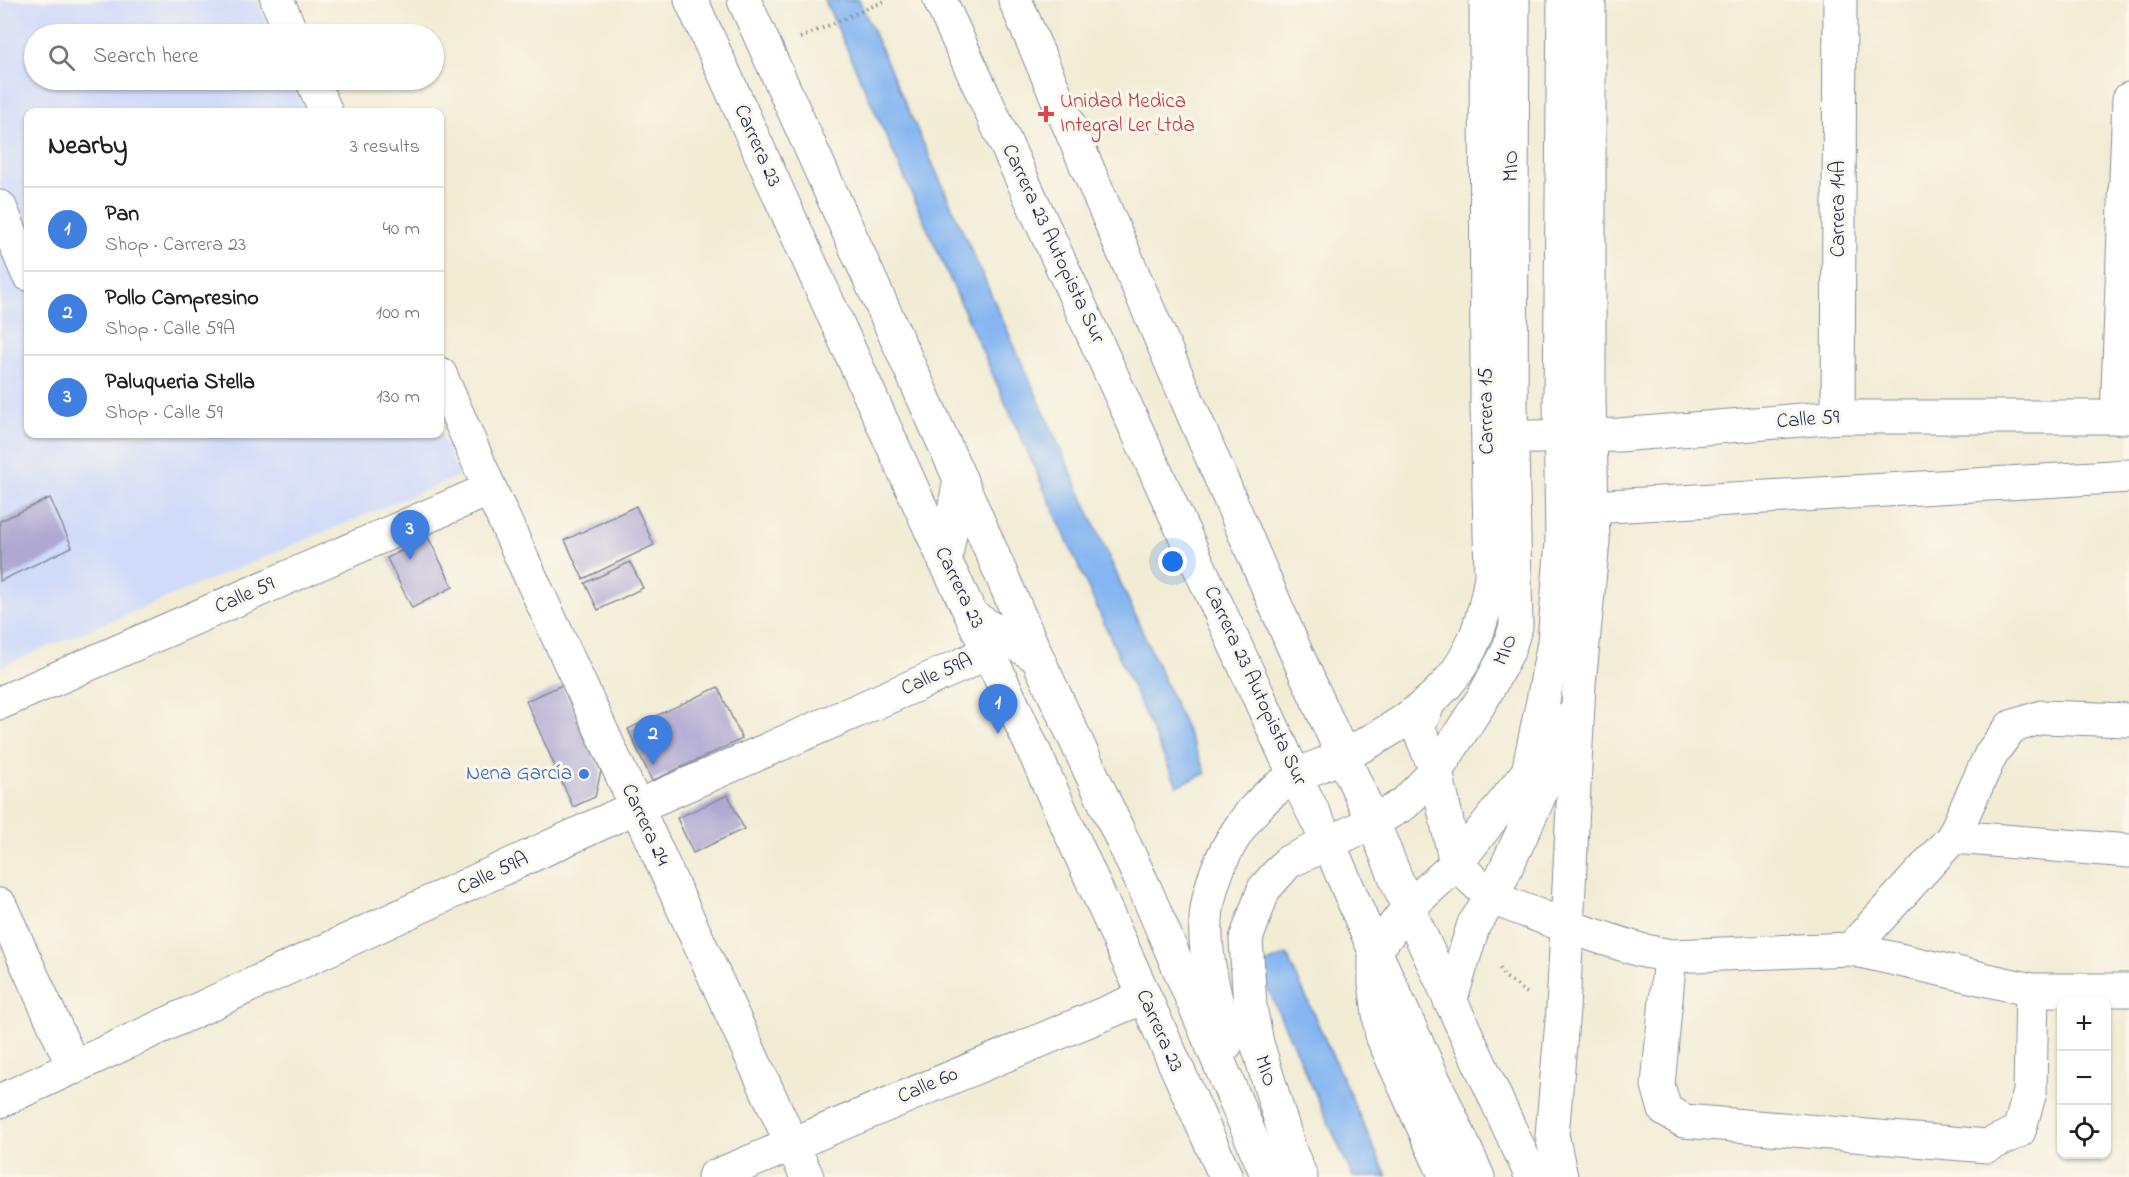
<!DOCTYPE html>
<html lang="en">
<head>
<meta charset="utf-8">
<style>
	:root { --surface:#fff; --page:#f6f6f6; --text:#202124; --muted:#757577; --line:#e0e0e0; --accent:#1f6fb2 }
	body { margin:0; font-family:"Indie Flower",sans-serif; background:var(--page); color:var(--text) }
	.controls { position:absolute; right:18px; bottom:18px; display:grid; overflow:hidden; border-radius:12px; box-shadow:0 2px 4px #0004 }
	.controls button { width:54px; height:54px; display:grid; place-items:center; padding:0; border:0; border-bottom:2px solid var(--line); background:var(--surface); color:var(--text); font:30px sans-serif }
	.you { position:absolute; left:1173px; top:562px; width:21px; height:21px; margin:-15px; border:4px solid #fff; border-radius:50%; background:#1a73e8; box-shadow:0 0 0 9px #1a73e833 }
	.badge { display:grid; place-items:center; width:39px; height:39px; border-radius:50%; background:var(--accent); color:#fff; font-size:20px; font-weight:700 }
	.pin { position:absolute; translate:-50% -50px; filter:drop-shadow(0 2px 3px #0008) }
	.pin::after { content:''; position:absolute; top:32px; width:21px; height:18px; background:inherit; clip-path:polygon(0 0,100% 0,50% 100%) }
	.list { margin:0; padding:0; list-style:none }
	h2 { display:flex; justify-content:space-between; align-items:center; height:78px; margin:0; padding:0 24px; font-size:26px }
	h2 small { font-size:20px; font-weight:400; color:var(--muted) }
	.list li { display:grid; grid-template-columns:39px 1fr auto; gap:18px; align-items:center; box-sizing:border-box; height:84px; padding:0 24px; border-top:2px solid var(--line) }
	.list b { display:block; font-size:22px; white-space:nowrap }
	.list p { margin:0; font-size:20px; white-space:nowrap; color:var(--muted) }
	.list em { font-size:20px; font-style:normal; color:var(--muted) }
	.icon { flex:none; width:33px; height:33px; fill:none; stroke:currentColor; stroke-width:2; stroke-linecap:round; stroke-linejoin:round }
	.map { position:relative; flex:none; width:2129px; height:1177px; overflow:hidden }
	.search { position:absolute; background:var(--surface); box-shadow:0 2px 4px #0004; left:24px; top:24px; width:420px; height:66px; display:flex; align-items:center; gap:15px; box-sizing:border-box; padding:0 21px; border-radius:33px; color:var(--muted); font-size:22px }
	.panel { position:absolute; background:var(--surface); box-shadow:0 2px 4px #0004; left:24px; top:108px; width:420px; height:330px; border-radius:12px }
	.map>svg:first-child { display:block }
	.built { fill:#d0daf9 }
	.water { fill:#85b6f1; stroke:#5072a8; stroke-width:1.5 }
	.building { fill:#afa8d2 }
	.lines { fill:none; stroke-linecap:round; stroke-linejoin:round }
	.minor-casing { stroke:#868e9a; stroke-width:35 }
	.major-casing { stroke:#868e9a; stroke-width:35 }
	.path { stroke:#868e9a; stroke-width:4; stroke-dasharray:1.5 4.5; stroke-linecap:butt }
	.minor { stroke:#fff; stroke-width:33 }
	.major { stroke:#fff; stroke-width:33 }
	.health-dot { fill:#e0444e; stroke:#fbf7ec; stroke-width:2 }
	.shop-dot { fill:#3f7fe0; stroke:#fbf7ec; stroke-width:2 }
	.labels { text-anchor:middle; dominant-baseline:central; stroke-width:6; stroke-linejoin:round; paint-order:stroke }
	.health-label { font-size:21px; fill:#be3a42; stroke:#fbf7ec; text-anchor:start }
	.street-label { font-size:21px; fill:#1b2f5e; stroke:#fbf7ec }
	.shop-label { font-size:21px; fill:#366cbe; stroke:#fbf7ec; text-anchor:end }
</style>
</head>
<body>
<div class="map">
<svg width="2129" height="1177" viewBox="0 0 2129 1177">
	<rect width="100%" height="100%" fill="#fbf7ec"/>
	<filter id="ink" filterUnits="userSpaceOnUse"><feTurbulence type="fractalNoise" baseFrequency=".0167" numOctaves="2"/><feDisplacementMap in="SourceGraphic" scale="12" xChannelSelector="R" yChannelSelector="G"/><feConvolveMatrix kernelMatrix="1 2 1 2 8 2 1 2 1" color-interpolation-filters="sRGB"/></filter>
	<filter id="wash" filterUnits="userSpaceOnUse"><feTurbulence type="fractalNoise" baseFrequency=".008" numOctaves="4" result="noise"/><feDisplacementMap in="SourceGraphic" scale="24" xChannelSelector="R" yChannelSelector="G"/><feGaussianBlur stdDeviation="1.35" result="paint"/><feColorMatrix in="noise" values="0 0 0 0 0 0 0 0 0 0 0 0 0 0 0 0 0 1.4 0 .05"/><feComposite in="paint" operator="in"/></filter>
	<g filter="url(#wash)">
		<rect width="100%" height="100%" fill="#f2ecd5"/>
		<path class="built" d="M0 0H257L272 34H34V80H291L305 112H28V434H440V431L459 476 0 667Z"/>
		<g class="water">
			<path d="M825 0H859L1206 773 1177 786Z"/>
			<path d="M1287 955 1387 1177H1353L1258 967Z"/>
		</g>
		<g id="blocks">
			<g class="building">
				<path d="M50 498 72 547 0 581V521Z"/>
				<path d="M636 506 654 545 583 579 565 540Z"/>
				<path d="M428 537 453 587 412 608 387 558Z"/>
				<path d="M630 562 643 588 598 610 585 583Z"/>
				<path d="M562 685 601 771 595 797 573 807 526 701Z"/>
				<path d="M718 687 742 739 652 781 628 729Z"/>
				<path d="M728 795 744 829 693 853 677 818Z"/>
			</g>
		</g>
	</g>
	<g filter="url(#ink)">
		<use href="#blocks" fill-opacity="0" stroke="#868e9a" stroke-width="1.5"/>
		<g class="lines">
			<defs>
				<g id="minor">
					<path d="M277 0 292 34"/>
					<path d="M691 0 945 561C976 622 1003 685 1032 747 1097 890 1160 1034 1226 1177"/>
					<path d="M1015 0 1294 648 1373 822 1408 908 1532 1177"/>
					<path d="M312 80 326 112"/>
					<path d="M0 207 28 274"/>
					<path d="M440 374 490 489 807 1177"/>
					<path d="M1838 417 1840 0"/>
					<path d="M2117 417 2129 99"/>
					<path d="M1490 438 1619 435 1838 417H2129"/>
					<path d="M1592 507 2129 476"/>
					<path d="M0 703 490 489"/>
					<path d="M1953 837 2129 851"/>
					<path d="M0 905 74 1068"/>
					<path d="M1566 926 1640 950 1670 956 1851 949 1953 837 1991 754 2011 727 2042 717 2129 720"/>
					<path d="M1851 949 2032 990H2129"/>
					<path d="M1670 956 1658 1085 1665 1110 1684 1121 1987 1146 2019 1131 2030 1092 2032 990"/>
					<path d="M0 1101 636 807 964 664 988 651"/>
					<path d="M714 1177 1144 997"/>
					<path d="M1301 1177 1290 1151 1257 1043 1250 1007 1246 939 1264 889 1288 862 1373 822 1404 804 1436 771 1483 698 1508 651 1516 626 1511 403 1513 0"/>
					<path d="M1446 1177 1382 1036 1375 983V951L1408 908 1456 864 1528 772 1544 696 1554 642 1562 542 1560 402 1564 0"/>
				</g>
				<g id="major">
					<path d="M744 0 960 479 1037 657 1146 891 1268 1177"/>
					<path d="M940 0 1295 776 1329 844 1375 951 1478 1177"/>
					<path d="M945 561 960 479"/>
					<path d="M972 616 1037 657"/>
					<path d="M1429 702 1418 727 1436 771 1456 864 1492 898 1566 926"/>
					<path d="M1450 1001 1474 924 1492 898 1538 799 1567 719"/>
					<path d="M1226 1044C1217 1000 1201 953 1207 909 1215 857 1249 801 1296 776 1311 768 1327 764 1342 756 1379 738 1419 715 1447 684 1474 654 1485 615 1491 576L1487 404 1486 0"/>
					<path d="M1561 1177 1552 1135 1563 1009 1579 684 1593 541 1589 401V0"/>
				</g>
			</defs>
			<use href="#minor" class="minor-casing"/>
			<use href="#major" class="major-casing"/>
			<g class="path">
				<path d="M800 38 887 0"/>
				<path d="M1500 968 1504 976 1527 993"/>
			</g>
			<use href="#minor" class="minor"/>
			<use href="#major" class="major"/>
		</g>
	</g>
	<path class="health-dot" d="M1043 105h6v6h6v6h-6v6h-6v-6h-6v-6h6z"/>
	<circle class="shop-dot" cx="584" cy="774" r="6"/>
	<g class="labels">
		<g class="health-label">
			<text x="1060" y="102">Unidad Medica<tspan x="1060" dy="24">Integral Ler Ltda</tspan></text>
		</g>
		<g class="street-label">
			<text transform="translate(757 146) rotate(66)">Carrera 23</text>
			<text transform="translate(1512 166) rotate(-90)">MIO</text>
			<text transform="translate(1839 209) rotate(-90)">Carrera 14A</text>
			<text transform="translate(1053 244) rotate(65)">Carrera 23 Autopista Sur</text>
			<text transform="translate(1487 411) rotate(-91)">Carrera 15</text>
			<text transform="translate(1808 420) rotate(-4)">Calle 59</text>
			<text transform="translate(959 588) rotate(64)">Carrera 23</text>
			<text transform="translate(245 596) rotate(-24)">Calle 59</text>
			<text transform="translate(1506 650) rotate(-67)">MIO</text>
			<text transform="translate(937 675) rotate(-24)">Calle 59A</text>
			<text transform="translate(1255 686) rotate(65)">Carrera 23 Autopista Sur</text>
			<text transform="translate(645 825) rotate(65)">Carrera 24</text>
			<text transform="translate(493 874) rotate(-25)">Calle 59A</text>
			<text transform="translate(1159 1031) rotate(66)">Carrera 23</text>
			<text transform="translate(1265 1071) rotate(73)">MIO</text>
			<text transform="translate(928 1086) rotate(-23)">Calle 60</text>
		</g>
		<g class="shop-label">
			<text x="572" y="774">Nena García</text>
		</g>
	</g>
</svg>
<div class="controls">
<button>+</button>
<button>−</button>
<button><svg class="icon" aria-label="locate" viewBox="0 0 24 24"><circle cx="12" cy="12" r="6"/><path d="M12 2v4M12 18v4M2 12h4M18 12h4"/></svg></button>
</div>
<div class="you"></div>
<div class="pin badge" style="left:998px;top:734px;background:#3f7fe0">1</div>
<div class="pin badge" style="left:653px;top:765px;background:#3f7fe0">2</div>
<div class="pin badge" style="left:410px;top:560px;background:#3f7fe0">3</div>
<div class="search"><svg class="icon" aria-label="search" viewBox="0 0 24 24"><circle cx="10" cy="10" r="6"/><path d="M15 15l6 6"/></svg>Search here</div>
<section class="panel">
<h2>Nearby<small>3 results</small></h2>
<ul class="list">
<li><span class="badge" style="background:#3f7fe0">1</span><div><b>Pan</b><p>Shop · Carrera 23</p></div><em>40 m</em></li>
<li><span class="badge" style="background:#3f7fe0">2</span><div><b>Pollo Campresino</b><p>Shop · Calle 59A</p></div><em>100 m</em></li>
<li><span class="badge" style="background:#3f7fe0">3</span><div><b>Paluqueria Stella</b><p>Shop · Calle 59</p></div><em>130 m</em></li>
</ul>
</section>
</div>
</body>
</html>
